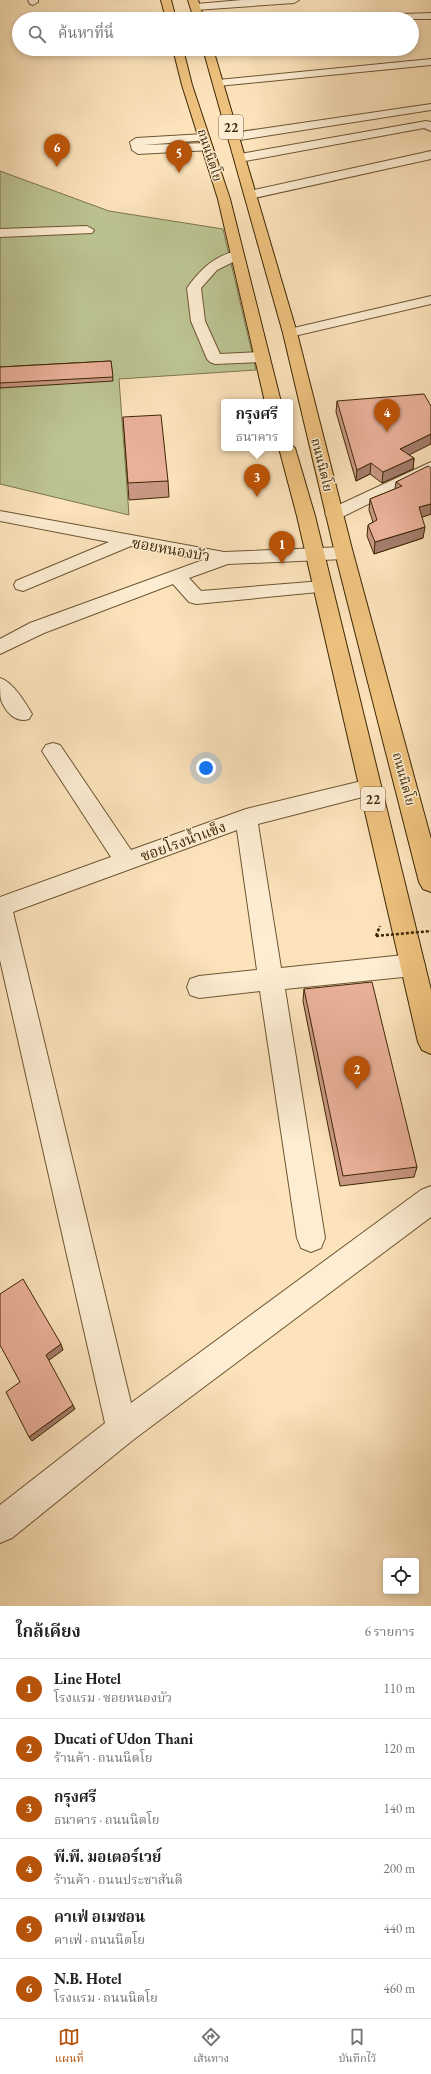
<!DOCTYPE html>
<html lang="th">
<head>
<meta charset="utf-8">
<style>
	:root { --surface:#fff; --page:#f2f2f2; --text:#202124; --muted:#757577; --line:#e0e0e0; --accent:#b45309 }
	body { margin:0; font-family:"EB Garamond","Noto Serif Thai",serif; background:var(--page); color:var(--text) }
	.controls { position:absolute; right:12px; bottom:12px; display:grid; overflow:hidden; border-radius:4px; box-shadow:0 2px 6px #0003 }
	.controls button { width:36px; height:36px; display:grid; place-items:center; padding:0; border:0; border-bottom:1px solid var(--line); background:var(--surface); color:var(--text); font:20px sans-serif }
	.you { position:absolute; left:206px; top:768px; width:14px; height:14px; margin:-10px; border:3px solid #fff; border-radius:50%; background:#1a73e8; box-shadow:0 0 0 6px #1a73e833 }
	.badge { display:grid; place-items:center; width:26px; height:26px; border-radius:50%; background:var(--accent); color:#fff; font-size:13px; font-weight:700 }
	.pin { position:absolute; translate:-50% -33px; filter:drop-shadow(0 1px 2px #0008) }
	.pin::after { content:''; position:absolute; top:21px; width:14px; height:12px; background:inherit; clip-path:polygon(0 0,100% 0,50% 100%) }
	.popup { position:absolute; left:221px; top:399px; width:72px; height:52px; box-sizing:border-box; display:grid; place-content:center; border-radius:4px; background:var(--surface); filter:drop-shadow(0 1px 3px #0005); font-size:13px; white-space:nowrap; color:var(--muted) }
	.popup b { font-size:15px; color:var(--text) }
	.popup::after { content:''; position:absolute; left:50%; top:100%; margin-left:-8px; border:8px solid transparent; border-top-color:var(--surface) }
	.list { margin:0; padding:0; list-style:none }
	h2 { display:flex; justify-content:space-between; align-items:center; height:52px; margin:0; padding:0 16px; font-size:17px }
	h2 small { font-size:13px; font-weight:400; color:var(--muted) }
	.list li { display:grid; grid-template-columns:26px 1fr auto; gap:12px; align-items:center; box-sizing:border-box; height:60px; padding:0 16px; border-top:1px solid var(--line) }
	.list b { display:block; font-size:15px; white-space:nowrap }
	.list p { margin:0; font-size:13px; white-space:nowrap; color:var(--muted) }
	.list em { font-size:13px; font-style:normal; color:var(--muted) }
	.icon { flex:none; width:22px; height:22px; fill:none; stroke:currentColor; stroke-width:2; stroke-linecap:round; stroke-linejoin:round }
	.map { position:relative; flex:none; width:431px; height:1606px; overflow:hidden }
	.search { position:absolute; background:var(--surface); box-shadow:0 2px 6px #0003; left:12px; right:12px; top:12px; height:44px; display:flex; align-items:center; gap:10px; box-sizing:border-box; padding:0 14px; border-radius:22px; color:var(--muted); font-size:15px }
	.sheet { height:412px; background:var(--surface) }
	nav { display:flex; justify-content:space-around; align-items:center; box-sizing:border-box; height:56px; border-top:1px solid var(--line); background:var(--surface); font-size:11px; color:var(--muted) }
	nav a { display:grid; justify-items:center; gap:2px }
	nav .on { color:var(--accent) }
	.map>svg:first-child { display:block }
	.green { fill:#bcc492; stroke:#7e764b }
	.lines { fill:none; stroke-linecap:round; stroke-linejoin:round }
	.minor-casing { stroke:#6e5632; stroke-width:2 }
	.major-casing { stroke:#3f2704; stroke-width:2 }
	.path { stroke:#3f2704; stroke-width:2.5; stroke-dasharray:3 2; stroke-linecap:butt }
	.minor { fill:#fdedd3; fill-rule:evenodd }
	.major { fill:#eec27e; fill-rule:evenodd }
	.path-bridge { stroke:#3f2704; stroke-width:2.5; stroke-dasharray:3 2; stroke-linecap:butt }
	.wall { fill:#c99884; stroke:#3f2704 }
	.shaded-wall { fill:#a47c6c; stroke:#3f2704 }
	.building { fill:#eab19a; stroke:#3f2704 }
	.labels { text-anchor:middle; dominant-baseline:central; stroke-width:3; stroke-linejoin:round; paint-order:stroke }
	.far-street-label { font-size:13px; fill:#3f2704; stroke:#fdedd3 }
	.shield { fill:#fdedd3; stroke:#786242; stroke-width:1 }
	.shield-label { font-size:14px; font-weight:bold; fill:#3f2704 }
	.street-label { font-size:15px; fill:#3f2704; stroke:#fdedd3 }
</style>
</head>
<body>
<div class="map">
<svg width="431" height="1606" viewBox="0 0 431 1606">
	<rect width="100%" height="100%" fill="#fce3bb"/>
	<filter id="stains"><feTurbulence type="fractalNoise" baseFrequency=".005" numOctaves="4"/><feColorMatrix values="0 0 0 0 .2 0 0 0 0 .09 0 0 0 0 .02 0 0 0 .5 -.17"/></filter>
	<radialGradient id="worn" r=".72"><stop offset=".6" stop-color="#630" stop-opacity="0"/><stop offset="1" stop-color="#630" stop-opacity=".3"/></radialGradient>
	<path class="green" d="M0 171 109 211 223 229 256 370 119 379 129 515 0 484Z"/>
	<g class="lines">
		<defs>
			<g id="minor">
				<path d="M28 0H38V2L33 5 30 4Z"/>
				<path d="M242 0H299L294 3 196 10 191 7 196 4Z"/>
				<path d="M431 13V19H343L348 16Z"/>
				<path d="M431 59V65L218 86 213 83 218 80Z"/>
				<path d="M431 104V110L233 141 227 137 233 133Z"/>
				<path d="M426 121 431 122V131L424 128 240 162 234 158 240 154Z"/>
				<path d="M204 134 210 138 208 140 143 145 207 143 213 147 211 150 138 154 132 150 130 142 136 138Z"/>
				<path d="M431 151V159L250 199 244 195 250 191Z"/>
				<path d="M87 226 94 230 92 233 0 237V229Z"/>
				<path d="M236 251 243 255 241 258 217 270 201 288 205 321 220 354 262 352 267 354 270 357 267 360 262 362 215 364 210 362 207 359 191 321 187 288C200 270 214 256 236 251Z"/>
				<path d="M431 296V304L290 337 285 336 283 333 285 330Z"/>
				<path d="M431 462V473L340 518 334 519 328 518 325 514 328 510Z"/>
				<path d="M0 511 224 552 344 547 350 549 353 553 350 557 344 559 228 564 189 578 201 591 322 581 329 583 331 587 329 591 196 604 189 602 173 584 44 633 0 654V639L30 623 203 560 131 546 23 591 16 589 14 585 16 581 109 542 0 521Z"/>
				<path d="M0 678C13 682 25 702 32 714L29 719C16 723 6 713 1 700 0 695 0 684 0 678Z"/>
				<path d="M53 743 60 745 131 850 246 809 370 779 378 781 381 787 378 793 258 824 281 968 413 954 422 958 425 965 422 972 413 976 285 989 325 1238 321 1248 311 1252 301 1248 297 1238 260 991 199 998 190 995 187 987 190 979 199 976 257 970 237 830 13 912 131 1403 421 1190 431 1186V1217L133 1440 12 1538 0 1543V1505L105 1423 0 960V897L111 857 42 751 46 745Z"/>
			</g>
			<g id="major">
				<path d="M161 0H171L176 19H166Z"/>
				<path d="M188 0H198L204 19H194Z"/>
				<path d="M173 49H183L192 85 230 199 281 402H265L218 199 182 85Z"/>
				<path d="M203 49H213L297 333 353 553 431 839V892L423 889 419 882 335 553 283 333Z"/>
				<path d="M290 444 295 448 315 516 431 990V1054L422 1050 418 1042 297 516 279 448H290Z"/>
			</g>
		</defs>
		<use href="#minor" class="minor-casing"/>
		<use href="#major" class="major-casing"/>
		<path class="path" d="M376 936 380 926"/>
		<use href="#minor" class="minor"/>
		<use href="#major" class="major"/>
		<path class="path-bridge" d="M376 936 431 931"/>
	</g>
	<g class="wall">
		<path d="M111 361 113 381 0 388V367Z"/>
		<path d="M337 401 409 455 414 458 413 469 382 483 370 474 356 481 336 412Z"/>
		<path d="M123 417 168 481 169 497 129 500Z"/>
		<path d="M431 468V514L422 517 423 538 374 554 367 536 368 525 373 522 369 510 370 499 395 489 396 482Z"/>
		<path d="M304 989 417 1167 414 1177 340 1186 303 1001Z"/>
	</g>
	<g class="shaded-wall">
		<path d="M431 434V444L399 460 400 449Z"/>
		<path d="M414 458 413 469 382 483 383 472Z"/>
		<path d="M371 463 370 474 356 481 357 470Z"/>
		<path d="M431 504V514L417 519 419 507Z"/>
		<path d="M425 527 423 538 374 554 375 542Z"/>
		<path d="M61 1344 63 1350 48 1361 46 1355Z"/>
		<path d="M73 1405 75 1409 32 1441 29 1437Z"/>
	</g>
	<g class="building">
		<path d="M111 361 113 377 0 383V367Z"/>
		<path d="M424 394 431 406V434L400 449 414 458 383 472 371 463 357 470 337 401Z"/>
		<path d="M161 415 168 481 128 483 123 417Z"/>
		<path d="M428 466 431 468V504L419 507 425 527 375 542 368 525 377 520 370 499 402 486 396 482Z"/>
		<path d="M372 982 417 1167 343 1176 304 989Z"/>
		<path d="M23 1279 61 1344 46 1355 73 1405 29 1437 6 1392 20 1382 0 1345V1294Z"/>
	</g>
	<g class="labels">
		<g class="far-street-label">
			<text transform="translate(210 155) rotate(72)">ถนนนิตโย</text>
			<text transform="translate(322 465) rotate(76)">ถนนนิตโย</text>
			<text transform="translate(404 779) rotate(75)">ถนนนิตโย</text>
		</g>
		<g class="shield">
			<rect x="219" y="115" width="24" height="24" rx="3"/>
			<rect x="361" y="787" width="24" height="24" rx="3"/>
		</g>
		<g class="shield-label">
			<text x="231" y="127">22</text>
			<text x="373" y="799">22</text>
		</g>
		<g class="street-label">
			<text transform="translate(171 549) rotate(10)">ซอยหนองบัว</text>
			<text transform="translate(183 841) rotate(-20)">ซอยโรงน้ำแข็ง</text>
		</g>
	</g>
	<rect width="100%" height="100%" filter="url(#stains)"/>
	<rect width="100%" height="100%" fill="url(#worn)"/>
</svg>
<div class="controls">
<button><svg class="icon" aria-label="locate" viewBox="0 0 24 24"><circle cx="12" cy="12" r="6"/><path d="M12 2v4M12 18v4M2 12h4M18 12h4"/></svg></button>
</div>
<div class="you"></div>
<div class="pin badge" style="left:282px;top:564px">1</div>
<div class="pin badge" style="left:357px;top:1089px">2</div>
<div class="pin badge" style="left:257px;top:497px">3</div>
<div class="popup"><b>กรุงศรี</b>ธนาคาร</div>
<div class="pin badge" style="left:387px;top:432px">4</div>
<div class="pin badge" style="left:179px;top:173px">5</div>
<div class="pin badge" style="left:57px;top:167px">6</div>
<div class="search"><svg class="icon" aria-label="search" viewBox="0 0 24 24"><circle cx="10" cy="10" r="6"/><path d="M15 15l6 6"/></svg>ค้นหาที่นี่</div>
</div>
<section class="sheet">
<h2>ใกล้เคียง<small>6 รายการ</small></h2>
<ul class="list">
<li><span class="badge">1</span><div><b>Line Hotel</b><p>โรงแรม · ซอยหนองบัว</p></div><em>110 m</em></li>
<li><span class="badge">2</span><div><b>Ducati of Udon Thani</b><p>ร้านค้า · ถนนนิตโย</p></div><em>120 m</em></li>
<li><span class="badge">3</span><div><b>กรุงศรี</b><p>ธนาคาร · ถนนนิตโย</p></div><em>140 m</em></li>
<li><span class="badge">4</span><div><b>พี.พี. มอเตอร์เวย์</b><p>ร้านค้า · ถนนประชาสันติ</p></div><em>200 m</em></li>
<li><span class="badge">5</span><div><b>คาเฟ่ อเมซอน</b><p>คาเฟ่ · ถนนนิตโย</p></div><em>440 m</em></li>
<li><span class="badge">6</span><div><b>N.B. Hotel</b><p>โรงแรม · ถนนนิตโย</p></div><em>460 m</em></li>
</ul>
</section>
<nav>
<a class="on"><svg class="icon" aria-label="map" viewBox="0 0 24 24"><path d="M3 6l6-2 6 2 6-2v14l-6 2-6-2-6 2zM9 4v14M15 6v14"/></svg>แผนที่</a>
<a><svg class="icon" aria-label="directions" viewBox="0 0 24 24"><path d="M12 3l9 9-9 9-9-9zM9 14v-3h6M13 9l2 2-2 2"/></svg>เส้นทาง</a>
<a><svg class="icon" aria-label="saved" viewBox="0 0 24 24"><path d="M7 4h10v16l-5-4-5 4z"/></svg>บันทึกไว้</a>
</nav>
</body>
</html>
